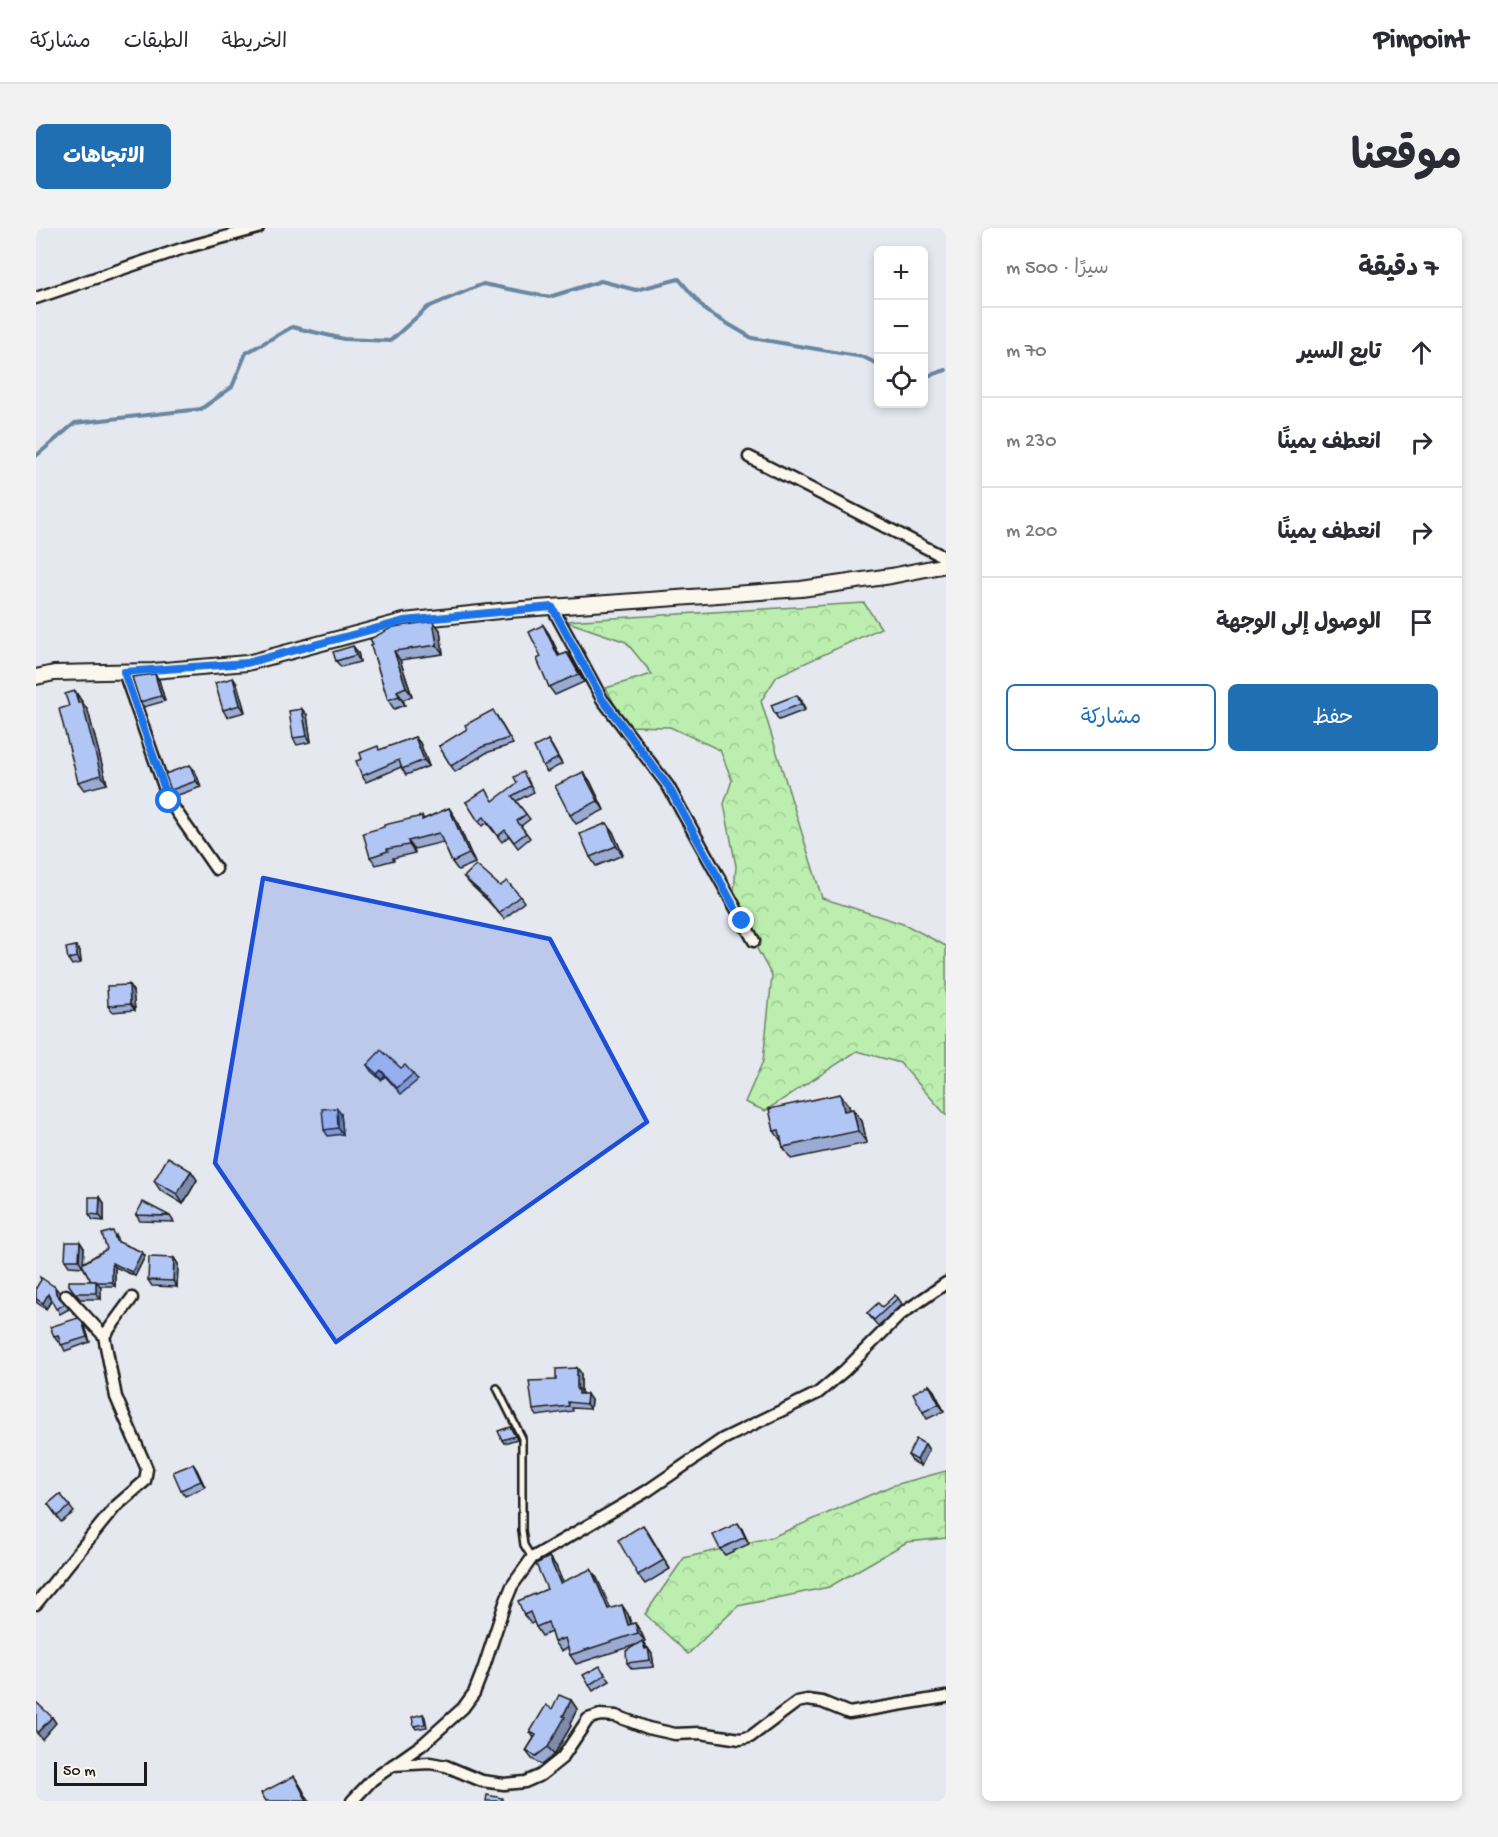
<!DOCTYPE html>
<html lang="ar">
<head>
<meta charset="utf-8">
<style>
	:root { --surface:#fff; --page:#f2f2f3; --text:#2b2b33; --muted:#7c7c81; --line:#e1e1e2; --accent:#1f6fb2 }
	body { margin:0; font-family:"Gochi Hand","Playpen Sans Arabic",sans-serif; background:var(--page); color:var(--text); direction:rtl }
	.controls { position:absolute; right:18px; top:18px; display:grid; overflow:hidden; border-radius:9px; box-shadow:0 3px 9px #0003 }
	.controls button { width:54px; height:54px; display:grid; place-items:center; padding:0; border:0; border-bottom:2px solid var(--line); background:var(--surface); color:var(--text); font:30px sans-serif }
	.scale { position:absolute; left:18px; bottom:15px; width:93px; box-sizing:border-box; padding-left:6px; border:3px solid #1c1c1c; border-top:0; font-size:16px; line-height:21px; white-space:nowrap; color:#1c1c1c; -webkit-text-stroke:4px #fbf7ec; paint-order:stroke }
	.stop { position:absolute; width:18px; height:18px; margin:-14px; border:4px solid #1a73e8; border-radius:50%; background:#fff }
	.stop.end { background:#1a73e8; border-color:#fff; box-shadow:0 2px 6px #0008 }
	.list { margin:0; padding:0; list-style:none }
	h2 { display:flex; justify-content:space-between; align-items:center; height:78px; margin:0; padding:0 24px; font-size:26px }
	h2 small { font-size:20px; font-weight:400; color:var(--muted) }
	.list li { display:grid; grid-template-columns:39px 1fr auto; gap:18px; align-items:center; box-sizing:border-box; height:90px; padding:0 24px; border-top:2px solid var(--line) }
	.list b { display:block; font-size:22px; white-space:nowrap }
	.list em { font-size:20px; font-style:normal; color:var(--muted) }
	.actions { display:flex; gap:12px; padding:18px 24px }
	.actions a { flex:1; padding:14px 0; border:2px solid var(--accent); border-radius:9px; text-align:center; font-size:21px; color:var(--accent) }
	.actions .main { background:var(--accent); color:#fff }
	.icon { flex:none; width:33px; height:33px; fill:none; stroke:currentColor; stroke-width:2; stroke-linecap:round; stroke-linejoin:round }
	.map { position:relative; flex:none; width:910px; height:1573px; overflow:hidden; direction:ltr; border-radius:9px }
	header { display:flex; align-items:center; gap:36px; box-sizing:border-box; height:84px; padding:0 30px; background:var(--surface); border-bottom:2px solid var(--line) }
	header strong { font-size:28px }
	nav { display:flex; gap:33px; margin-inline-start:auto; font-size:21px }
	.intro { display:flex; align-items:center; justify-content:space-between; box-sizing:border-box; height:144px; padding:0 36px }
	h1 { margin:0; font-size:42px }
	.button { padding:15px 27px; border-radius:9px; background:var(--accent); color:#fff; font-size:21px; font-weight:700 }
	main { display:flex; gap:36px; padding:0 36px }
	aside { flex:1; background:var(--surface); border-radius:9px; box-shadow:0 3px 9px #0003 }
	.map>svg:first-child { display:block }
	.forest { fill:url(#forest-crowns); stroke:#6c8566; stroke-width:1.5 }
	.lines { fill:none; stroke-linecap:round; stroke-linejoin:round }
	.stream { stroke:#6886a0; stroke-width:4 }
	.service-casing { stroke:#1c1c1c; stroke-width:10 }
	.minor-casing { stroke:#1c1c1c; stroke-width:15 }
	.tertiary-casing { stroke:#1c1c1c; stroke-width:18 }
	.service { stroke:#fbf7ec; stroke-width:5 }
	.minor { stroke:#fbf7ec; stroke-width:10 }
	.tertiary { stroke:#fbf7ec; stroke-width:14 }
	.wall { fill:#99aad3; stroke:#1c1c1c; stroke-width:1.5 }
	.shaded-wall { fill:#7d8bac; stroke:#1c1c1c; stroke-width:1.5 }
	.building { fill:#b2c6f5; stroke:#1c1c1c; stroke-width:1.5 }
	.route { stroke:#1a73e8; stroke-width:8 }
	.marked { fill:#1d4ed8; fill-opacity:0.2; stroke:#1d4ed8; stroke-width:4.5; stroke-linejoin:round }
</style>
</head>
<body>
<header>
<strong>Pinpoint</strong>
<nav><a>الخريطة</a><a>الطبقات</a><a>مشاركة</a></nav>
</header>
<div class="intro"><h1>موقعنا</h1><a class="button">الاتجاهات</a></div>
<main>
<aside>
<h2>7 دقيقة<small>سيرًا · 500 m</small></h2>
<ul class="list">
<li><svg class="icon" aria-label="ahead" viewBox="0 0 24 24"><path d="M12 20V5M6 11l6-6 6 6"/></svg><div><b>تابع السير</b></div><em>70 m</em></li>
<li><svg class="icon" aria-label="right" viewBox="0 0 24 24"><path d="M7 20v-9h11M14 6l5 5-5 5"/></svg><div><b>انعطف يمينًا</b></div><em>230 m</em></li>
<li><svg class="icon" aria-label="right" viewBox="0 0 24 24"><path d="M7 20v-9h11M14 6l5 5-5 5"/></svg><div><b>انعطف يمينًا</b></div><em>200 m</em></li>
<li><svg class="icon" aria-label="arrive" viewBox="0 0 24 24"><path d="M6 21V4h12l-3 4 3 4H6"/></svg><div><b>الوصول إلى الوجهة</b></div></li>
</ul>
<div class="actions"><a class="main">حفظ</a><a>مشاركة</a></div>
</aside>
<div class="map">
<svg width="910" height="1573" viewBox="0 0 910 1573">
	<defs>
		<pattern id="forest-crowns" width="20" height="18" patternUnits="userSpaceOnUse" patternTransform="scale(1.5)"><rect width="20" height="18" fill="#bbeeaf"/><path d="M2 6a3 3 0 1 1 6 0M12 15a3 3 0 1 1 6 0" fill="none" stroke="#a0cc96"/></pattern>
	</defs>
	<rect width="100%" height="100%" fill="#e5e8ef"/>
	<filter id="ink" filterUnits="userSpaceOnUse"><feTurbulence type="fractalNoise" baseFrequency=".0167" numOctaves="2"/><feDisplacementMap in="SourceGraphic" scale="12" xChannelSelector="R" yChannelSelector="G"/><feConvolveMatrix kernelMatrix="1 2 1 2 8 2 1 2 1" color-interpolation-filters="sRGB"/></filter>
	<g filter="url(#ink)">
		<g class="forest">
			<path d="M828 375 845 400 741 448 725 473 786 670 870 697 910 718V887L864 835 821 823 729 883 709 874 727 833 736 748 697 677 700 638 688 576 696 552 684 522 634 499 590 498 570 460 616 446 590 414 529 393Z"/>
			<path d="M910 1243V1310L871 1314 793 1359 702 1378 652 1426 609 1386 648 1330 736 1309 855 1258Z"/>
		</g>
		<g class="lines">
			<g class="stream">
				<path d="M888 147H895L910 142"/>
				<path d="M0 228 39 195 165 181 196 159 210 125 256 99 308 111 354 113 392 79 447 56 513 69 565 53 600 62 643 51 670 83 716 110 827 129 842 136"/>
			</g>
			<defs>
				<path id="service" d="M461 1160 486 1210V1302L488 1317 496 1330"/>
				<g id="minor">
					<path d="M0 70 148 20 222 0"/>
					<path d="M713 229 910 330"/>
					<path d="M516 379 566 471 632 558 718 713"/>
					<path d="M88 444 133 573 180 641"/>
					<path d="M68 1108 96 1070"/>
					<path d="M0 1376 79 1279 109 1253 111 1241 80 1169 68 1108 30 1067"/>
					<path d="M357 1537 394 1535 410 1538 446 1553 468 1556 489 1554 505 1547 526 1530 552 1491 564 1487 580 1488 612 1500 639 1506 664 1505 704 1511 714 1509 761 1474 771 1472 786 1474 813 1485 910 1469"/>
					<path d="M316 1573 336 1552 387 1516 427 1480 438 1465 447 1442 469 1375 476 1358 496 1330 611 1263 687 1211 782 1165 808 1143 864 1087 910 1055"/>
				</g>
				<path id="tertiary" d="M0 449 18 445 117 443 211 435 368 393 473 382 765 361 855 348 910 337"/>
			</defs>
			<use href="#service" class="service-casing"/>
			<use href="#minor" class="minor-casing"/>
			<use href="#tertiary" class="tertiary-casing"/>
			<use href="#service" class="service"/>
			<use href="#minor" class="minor"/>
			<use href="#tertiary" class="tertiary"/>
		</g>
		<g class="wall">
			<path d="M397 393 404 402 407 426 364 432 376 468 367 472 369 477 358 481 352 472 335 418Z"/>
			<path d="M507 397 513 406 524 428 531 425 537 433 548 454 519 467 513 459 505 429Z"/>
			<path d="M322 424 324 434 305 439 300 433Z"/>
			<path d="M119 446 123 452 129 473 108 479 104 474Z"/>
			<path d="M197 450 201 456 209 484 191 489 187 482Z"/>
			<path d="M39 463 52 483 71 556 48 562 42 554 33 478Z"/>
			<path d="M766 473 769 482 743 492 739 486Z"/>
			<path d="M271 487 275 514 261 517 257 510Z"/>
			<path d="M461 488 477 516 450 525 419 544 403 518Z"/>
			<path d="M379 509 384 515 393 538 370 547 365 539 330 554 326 548 344 522Z"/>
			<path d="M512 512 526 536 511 544 507 538Z"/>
			<path d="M159 543 165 559 139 568 135 562Z"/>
			<path d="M547 544 554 553 568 582 540 596 534 587Z"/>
			<path d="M491 550 498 564 480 573 494 591 485 598 494 610 482 620 473 608 466 614 451 595 446 598 430 574 457 573Z"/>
			<path d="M413 580 419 589 439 635 422 642 416 634 407 614 378 621 379 625 357 630 358 632 340 637 334 629 386 588 388 591Z"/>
			<path d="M577 604 587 627 560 638 554 629Z"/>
			<path d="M428 649 464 658 484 668 488 674 468 691 452 673 433 655Z"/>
			<path d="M44 724 45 735 36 737 32 731Z"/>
			<path d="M93 757 97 763 99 782 76 784 72 778Z"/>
			<path d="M331 837 365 840 377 846 382 852 365 866 349 848 345 852 335 843Z"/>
			<path d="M813 878 814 882 826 893 831 915 755 931 747 919 746 914 738 903Z"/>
			<path d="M305 886 307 906 292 908 288 902Z"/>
			<path d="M155 943 161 952 147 976 124 962 118 953Z"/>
			<path d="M64 969 68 975V993L57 992 53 986Z"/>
			<path d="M100 987 134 988 138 994 104 993Z"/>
			<path d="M80 1007 82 1014 106 1024 109 1028 99 1048 79 1039V1058H64L65 1071H44L33 1057 55 1053 47 1039 33 1038 29 1032 44 1014 48 1020 47 1035 71 1021Z"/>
			<path d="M138 1030 142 1036 141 1059 116 1058 112 1052Z"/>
			<path d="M0 1060 23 1064 24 1070 33 1081 24 1086 16 1072 10 1081 0 1074Z"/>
			<path d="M862 1070 866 1076 842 1098 831 1085 846 1079Z"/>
			<path d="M49 1099 54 1114 29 1123 24 1113 22 1114 18 1108Z"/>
			<path d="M541 1140 545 1145V1164L555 1172 554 1181 536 1180 537 1183 501 1188 497 1182 520 1152Z"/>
			<path d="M893 1157 898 1163 908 1183 891 1191 887 1184Z"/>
			<path d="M474 1199 481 1211 468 1215 466 1212Z"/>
			<path d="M889 1216 893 1222 885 1238 876 1233 872 1227Z"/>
			<path d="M157 1236 161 1242 169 1259 149 1268 145 1262Z"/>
			<path d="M24 1266 38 1284 25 1294 12 1276Z"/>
			<path d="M706 1301 713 1316 689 1327 684 1321Z"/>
			<path d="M613 1306 634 1341 609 1356 602 1347Z"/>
			<path d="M513 1329 520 1338 526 1354 561 1350 574 1381 592 1386 595 1396 599 1395 605 1404 609 1413 607 1414 616 1426 618 1439 596 1441 591 1435 602 1416 540 1436 534 1427 532 1420 525 1423 518 1414 515 1404 506 1408 500 1399 498 1394 495 1396 488 1387 511 1361Z"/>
			<path d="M568 1444 574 1453 557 1463 553 1457Z"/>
			<path d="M535 1472 541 1481 534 1496 535 1498 518 1527 506 1537 496 1531 490 1523 498 1510 494 1504 516 1481Z"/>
			<path d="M387 1486 389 1489 391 1499 380 1501 378 1498Z"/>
		</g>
		<g class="shaded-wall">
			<path d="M397 393 404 402 407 426 401 417Z"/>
			<path d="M507 397 513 406 528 437 522 428Z"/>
			<path d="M317 418 322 424 324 434 320 427Z"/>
			<path d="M358 423 364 432 376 468 370 459Z"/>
			<path d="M531 425 537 433 548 454 543 446Z"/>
			<path d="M119 446 123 452 129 473 125 468Z"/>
			<path d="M197 450 201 456 209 484 204 477Z"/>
			<path d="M39 463 52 483 71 556 65 547Z"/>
			<path d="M361 463 367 472 369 477 363 468Z"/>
			<path d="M761 467 766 473 769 482 765 476Z"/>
			<path d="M266 481 271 487 275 514 271 508Z"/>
			<path d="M379 509 384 515 393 538 388 532Z"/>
			<path d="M512 512 516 518 526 536 522 530Z"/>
			<path d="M154 537 159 543 165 559 160 553Z"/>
			<path d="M547 544 554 553 568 582 562 573Z"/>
			<path d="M413 580 419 589 439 635 433 626Z"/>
			<path d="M571 595 577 604 587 627 580 618Z"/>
			<path d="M372 613 378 621 379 625 373 617Z"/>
			<path d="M40 718 44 724 45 735 41 729Z"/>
			<path d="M93 757 97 763 99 782 94 776Z"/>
			<path d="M345 842 349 848 345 852 341 846Z"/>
			<path d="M804 866 813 878 817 895 808 883Z"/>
			<path d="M301 880 305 886 307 906 302 900Z"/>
			<path d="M817 881 826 893 831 915 822 903Z"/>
			<path d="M155 943 161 952 147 976 141 966Z"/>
			<path d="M64 969 68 975V993L63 987Z"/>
			<path d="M44 1014 48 1020 47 1039 43 1032Z"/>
			<path d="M106 1024 109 1028 99 1048 96 1044Z"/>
			<path d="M138 1030 142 1036 141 1059 137 1053Z"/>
			<path d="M76 1035 79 1039V1058L76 1054Z"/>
			<path d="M60 1053 65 1059V1071L60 1065Z"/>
			<path d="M19 1059 23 1064 24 1072 20 1066Z"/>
			<path d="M12 1066 16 1071 10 1081 7 1075Z"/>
			<path d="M46 1093 49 1099 54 1114 51 1109Z"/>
			<path d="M541 1140 545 1145V1164L547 1167V1171L541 1162Z"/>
			<path d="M893 1157 898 1163 908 1183 903 1176Z"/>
			<path d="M551 1166 555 1172 554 1181 550 1176Z"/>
			<path d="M889 1216 893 1222 885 1238 881 1232Z"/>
			<path d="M157 1236 161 1242 169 1259 165 1253Z"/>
			<path d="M702 1295 706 1301 713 1316 709 1309Z"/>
			<path d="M607 1297 613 1306 634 1341 628 1332Z"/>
			<path d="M513 1329 520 1338 531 1364 524 1355Z"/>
			<path d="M555 1341 561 1350 579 1390 572 1381Z"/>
			<path d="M586 1377 592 1386 598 1406 592 1397Z"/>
			<path d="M599 1395 605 1404 609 1413 602 1405Z"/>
			<path d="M606 1413 610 1419 613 1427 612 1420 616 1426 618 1439 614 1432Z"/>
			<path d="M535 1472 541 1481 534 1496 535 1498 518 1527 512 1519Z"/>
			<path d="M16 1489 20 1495 6 1511 1 1505Z"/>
			<path d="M258 1548 264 1557 273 1573H271Z"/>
		</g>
		<g class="building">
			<path d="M397 393 401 417 358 423 370 459 361 463 363 468 352 472 335 418 337 416 334 411 357 399Z"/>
			<path d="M507 397 522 428 531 425 543 446 513 459 501 431 505 429 493 404Z"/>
			<path d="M317 418 320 427 300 433 297 424Z"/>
			<path d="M119 446 125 468 104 474 96 449Z"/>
			<path d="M197 450 204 477 187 482 179 455Z"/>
			<path d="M39 463 42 475 46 474 65 547 42 554 23 481 33 478 29 466Z"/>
			<path d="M761 467 765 476 739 486 735 477Z"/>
			<path d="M266 481 271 508 257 510 253 483Z"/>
			<path d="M457 482 473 510 446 519 415 538 403 518 431 501 429 497Z"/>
			<path d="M379 509 388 532 366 541 363 532 326 548 320 533 326 531 324 525 342 518 343 522Z"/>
			<path d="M512 512 522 530 507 538 498 519Z"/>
			<path d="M154 537 160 553 135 562 129 546Z"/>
			<path d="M487 544 494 558 476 568 490 586 481 593 490 605 478 614 469 602 462 608 448 589 442 593 430 574 450 561 457 573 481 555 478 549Z"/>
			<path d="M547 544 562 573 534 587 519 558Z"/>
			<path d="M413 580 433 626 416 634 403 605 372 613 373 617 351 621 352 623 334 629 327 605 348 599V597L386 588V592Z"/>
			<path d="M571 595 580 618 554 629 544 606Z"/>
			<path d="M440 637 464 658 471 653 484 668 463 685 448 667 428 649Z"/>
			<path d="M40 718 41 729 32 731 30 720Z"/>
			<path d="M93 757 94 776 72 778 71 758Z"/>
			<path d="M345 822 365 840 369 837 377 846 361 860 345 842 341 846 331 837Z"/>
			<path d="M804 866 808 883 817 881 822 903 747 919 743 902 738 903 733 881Z"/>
			<path d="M301 880 302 900 288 902 286 881Z"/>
			<path d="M132 929 155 943 141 966 118 953Z"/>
			<path d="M53 969H64L63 987 53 986Z"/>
			<path d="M107 974 134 988 100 987Z"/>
			<path d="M77 1003 80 1013 106 1024 96 1044 76 1035V1054H60V1053H55L46 1036 71 1021 66 1006Z"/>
			<path d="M30 1014H44L43 1032H29Z"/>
			<path d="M113 1029 138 1030 137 1053 112 1052Z"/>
			<path d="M4 1049 19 1059 20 1066 29 1076 20 1081 12 1066 7 1075 0 1071V1060L5 1052Z"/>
			<path d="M33 1053H60V1065H39L33 1057Z"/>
			<path d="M859 1067 862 1070 838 1092 831 1085 842 1075 846 1079Z"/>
			<path d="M42 1090 46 1093 51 1109 25 1117 22 1107 18 1108 14 1099Z"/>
			<path d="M541 1140V1162L543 1161V1166H551L550 1176 532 1174 533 1178 497 1182 493 1153 520 1152V1141Z"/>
			<path d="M893 1157 903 1176 887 1184 877 1165Z"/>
			<path d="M474 1199 479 1208 466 1212 462 1203Z"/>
			<path d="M880 1211 889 1216 881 1232 872 1227Z"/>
			<path d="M157 1236 165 1253 145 1262 137 1244Z"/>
			<path d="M24 1266 34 1278 21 1288 12 1276Z"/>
			<path d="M702 1295 709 1309 684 1321 677 1307Z"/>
			<path d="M607 1297 628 1332 602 1347 582 1312Z"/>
			<path d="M513 1329 524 1355 555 1341 572 1381 586 1377 592 1397 599 1395 602 1405 534 1427 529 1410 518 1414 512 1394 500 1399 494 1384 488 1387 482 1373 511 1361 500 1336Z"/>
			<path d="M606 1413 609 1421 612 1420 614 1432 591 1435 590 1423Z"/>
			<path d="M564 1438 569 1447 553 1457 547 1447Z"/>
			<path d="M523 1467 535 1472 527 1488 529 1489 512 1519 500 1528 490 1523 500 1507 494 1504 510 1477 516 1481Z"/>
			<path d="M0 1474 16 1489 1 1505 0 1504Z"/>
			<path d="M387 1486 389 1496 378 1498 376 1489Z"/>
			<path d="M258 1548 271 1573H230L225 1565Z"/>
			<path d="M451 1567 466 1570V1573H450Z"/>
		</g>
	</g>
	<g class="lines" filter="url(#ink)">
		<path class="route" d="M133 573 88 444 211 435 368 393 516 379 566 471 632 558 706 693"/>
	</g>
	<path class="marked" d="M227 650 514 711 611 894 300 1114 179 935Z"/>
</svg>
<div class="controls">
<button>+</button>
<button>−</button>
<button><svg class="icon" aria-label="locate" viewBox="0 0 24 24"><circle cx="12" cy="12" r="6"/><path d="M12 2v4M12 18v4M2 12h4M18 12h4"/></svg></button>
</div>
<div class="scale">50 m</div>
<div class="stop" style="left:133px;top:573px"></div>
<div class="stop end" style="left:706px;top:693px"></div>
</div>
</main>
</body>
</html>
